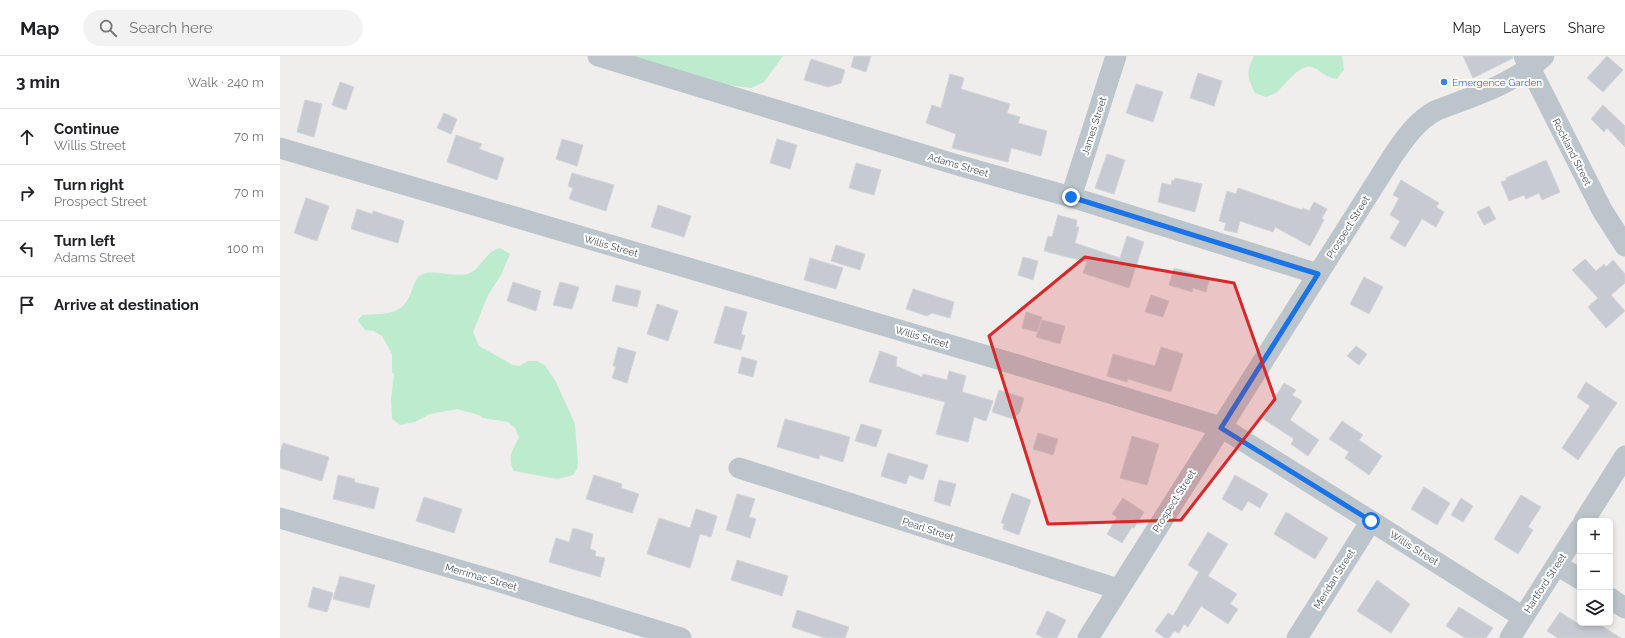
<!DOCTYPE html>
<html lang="en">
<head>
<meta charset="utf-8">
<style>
	:root { --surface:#fff; --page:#f2f2f2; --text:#202124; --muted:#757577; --line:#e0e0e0 }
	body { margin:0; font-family:Raleway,sans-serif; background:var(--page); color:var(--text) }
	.controls { position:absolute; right:12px; bottom:12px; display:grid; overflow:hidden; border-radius:6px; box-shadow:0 2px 6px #0003 }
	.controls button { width:36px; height:36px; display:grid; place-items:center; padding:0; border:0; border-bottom:1px solid var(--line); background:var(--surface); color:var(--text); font:20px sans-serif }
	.stop { position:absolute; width:12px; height:12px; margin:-9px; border:3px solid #1a73e8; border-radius:50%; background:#fff }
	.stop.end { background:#1a73e8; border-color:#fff; box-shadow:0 1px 4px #0008 }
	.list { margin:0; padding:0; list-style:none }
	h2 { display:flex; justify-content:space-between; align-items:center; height:52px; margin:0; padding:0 16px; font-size:17px }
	h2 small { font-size:13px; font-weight:400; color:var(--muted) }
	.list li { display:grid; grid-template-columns:26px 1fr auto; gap:12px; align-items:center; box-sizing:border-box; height:56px; padding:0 16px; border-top:1px solid var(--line) }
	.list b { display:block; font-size:15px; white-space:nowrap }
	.list p { margin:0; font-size:13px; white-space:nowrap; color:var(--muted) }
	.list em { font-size:13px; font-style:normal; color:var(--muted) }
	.icon { flex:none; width:22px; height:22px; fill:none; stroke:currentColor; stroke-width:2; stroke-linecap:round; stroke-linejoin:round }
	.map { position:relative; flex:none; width:1345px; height:582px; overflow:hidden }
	header { display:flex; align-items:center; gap:24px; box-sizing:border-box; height:56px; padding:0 20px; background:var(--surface); border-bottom:1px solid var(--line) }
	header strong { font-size:19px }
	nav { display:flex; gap:22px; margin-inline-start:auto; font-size:14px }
	.search { width:280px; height:36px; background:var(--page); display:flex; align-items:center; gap:10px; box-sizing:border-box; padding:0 14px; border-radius:22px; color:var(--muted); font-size:15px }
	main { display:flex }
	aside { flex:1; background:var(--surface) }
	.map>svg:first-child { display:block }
	.green { fill:#bceccd }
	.building { fill:#c7cad0; stroke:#d1d4d9 }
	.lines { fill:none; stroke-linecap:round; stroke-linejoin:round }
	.minor { stroke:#bcc5cc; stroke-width:21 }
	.route { stroke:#1a73e8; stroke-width:5 }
	.marked { fill:#d62828; fill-opacity:0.2; stroke:#d62828; stroke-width:3; stroke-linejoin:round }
	.shop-dot { fill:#3f7fe0; stroke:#fff; stroke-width:1.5 }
	.labels { text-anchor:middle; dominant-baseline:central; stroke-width:4; stroke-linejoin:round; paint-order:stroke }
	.shop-label { font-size:10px; fill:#366cbe; stroke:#fff; text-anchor:start }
	.street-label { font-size:10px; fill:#46515a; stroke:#fff }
</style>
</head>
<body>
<header>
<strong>Map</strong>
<div class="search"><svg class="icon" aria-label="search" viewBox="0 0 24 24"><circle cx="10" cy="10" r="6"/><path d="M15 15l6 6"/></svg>Search here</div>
<nav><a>Map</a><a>Layers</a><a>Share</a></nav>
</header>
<main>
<aside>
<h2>3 min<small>Walk · 240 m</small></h2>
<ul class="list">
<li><svg class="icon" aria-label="ahead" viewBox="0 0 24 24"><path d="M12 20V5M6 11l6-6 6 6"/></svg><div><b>Continue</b><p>Willis Street</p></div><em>70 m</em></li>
<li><svg class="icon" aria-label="right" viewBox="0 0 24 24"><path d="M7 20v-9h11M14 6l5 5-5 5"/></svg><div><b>Turn right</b><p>Prospect Street</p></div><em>70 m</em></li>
<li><svg class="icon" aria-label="left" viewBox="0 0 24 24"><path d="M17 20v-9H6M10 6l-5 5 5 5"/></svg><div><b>Turn left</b><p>Adams Street</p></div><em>100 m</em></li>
<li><svg class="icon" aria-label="arrive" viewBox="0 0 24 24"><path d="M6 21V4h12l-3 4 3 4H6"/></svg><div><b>Arrive at destination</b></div></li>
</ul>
</aside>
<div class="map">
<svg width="1345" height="582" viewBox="0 0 1345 582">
	<rect width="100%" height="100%" fill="#f0eded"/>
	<g class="green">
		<path d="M337 0H503L484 26 471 32 416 25Z"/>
		<path d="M974 0H1062L1064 14 1057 23C1045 22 1040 13 1031 11 1019 9 1007 27 1000 33 997 37 991 39 986 41L975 37C967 21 966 16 974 0Z"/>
		<path d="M220 192 230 198 221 219 208 239 193 276 199 290 233 309 240 310 248 305H257L265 309 276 326 295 368 298 406 297 413 293 419 277 423 234 415C227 402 232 394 239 382L235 372 228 366 203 362 199 359 177 353 150 358 135 366 120 369 112 363 111 344 114 318 112 316V298L102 280 94 275 85 274 78 265 82 259C107 257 124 261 133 231 135 227 136 221 141 219 154 212 175 223 190 217 201 212 206 195 220 192Z"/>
	</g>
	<g class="building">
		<path d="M574 0H591L586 16 571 11Z"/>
		<path d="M1183 0H1232L1233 2 1193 22Z"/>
		<path d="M1327 0 1343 14 1323 36 1307 22Z"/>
		<path d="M531 3 565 14 561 27 548 31 524 24Z"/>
		<path d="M918 17 942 25 934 50 910 42Z"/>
		<path d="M670 18 684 22 681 33 730 48 727 57 740 61 738 67 767 75 761 100 731 92 728 106 672 92 676 78 646 67 652 49 661 52Z"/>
		<path d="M60 26 74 31 66 54 52 49Z"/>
		<path d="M856 28 883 36 873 66 846 57Z"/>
		<path d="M25 44 42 48 34 81 17 76Z"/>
		<path d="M1323 49 1345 70V91L1327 72 1324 76 1311 63Z"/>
		<path d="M164 57 177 63 171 78 157 72Z"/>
		<path d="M176 79 202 88 199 93 224 102 217 124 167 106Z"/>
		<path d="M282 83 303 89 297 110 276 103Z"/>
		<path d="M497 83 517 89 510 113 490 107Z"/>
		<path d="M827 98 845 104 834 138 815 132Z"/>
		<path d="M1266 104 1280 136 1262 144 1259 137 1246 143 1244 139 1229 145 1221 126 1227 124 1226 122Z"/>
		<path d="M576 107 601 114 594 139 569 132Z"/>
		<path d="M292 117 334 129 326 155 289 143 293 132 288 130Z"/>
		<path d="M895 122 922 128 915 156 878 146 882 127 891 129 892 124 894 125Z"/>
		<path d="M1121 124 1159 147 1156 151 1164 156 1156 171 1142 163 1125 191 1110 182 1120 165 1110 159 1119 142 1113 139Z"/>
		<path d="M958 132 1022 154 1023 152 1029 155 1034 146 1047 153 1042 162 1044 164 1030 190 995 171 993 176 960 165 957 177 944 174 946 167 939 165 947 135 956 138Z"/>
		<path d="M26 142 49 150 37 185 14 177Z"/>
		<path d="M378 149 411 160 404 181 371 171Z"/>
		<path d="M1209 150 1216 163 1204 169 1197 156Z"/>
		<path d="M77 153 92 158 93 155 124 165 118 187 71 173Z"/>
		<path d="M778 159 797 164 796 171H799L795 187 840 202 847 180 864 186 849 232 803 217 807 206 764 195 768 180 772 181Z"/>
		<path d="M556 189 585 198 580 214 551 205Z"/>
		<path d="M743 201 758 205 753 224 738 219Z"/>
		<path d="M530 202 563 212 556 233 524 224Z"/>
		<path d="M1305 203 1316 215 1324 208 1326 211 1333 204 1345 218V227L1331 239 1345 255 1326 272 1308 251 1318 242 1292 214Z"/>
		<path d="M894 212 930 222 926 236 913 232 912 236 889 229Z"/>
		<path d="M1084 221 1103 231 1089 258 1070 248Z"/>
		<path d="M233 226 261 235 256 255 227 245Z"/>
		<path d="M280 226 299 231 292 253 273 249Z"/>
		<path d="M336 229 361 235 357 251 332 245Z"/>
		<path d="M633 233 674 246 670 262 652 257 647 260 626 253Z"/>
		<path d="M871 239 889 245 883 261 865 256Z"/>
		<path d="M377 248 398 255 388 285 367 278Z"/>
		<path d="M445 250 467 256 461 278 465 280 461 294 434 287Z"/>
		<path d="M746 256 762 261 757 276 742 272Z"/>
		<path d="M762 264 785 270 780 288 756 281Z"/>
		<path d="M1076 290 1087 298 1079 309 1067 300Z"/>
		<path d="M338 291 356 296 347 327 332 322 336 310H333Z"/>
		<path d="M881 291 903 298 891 336 848 323 847 326 827 320 833 298 875 310Z"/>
		<path d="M600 295 617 301 616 310 642 321 643 318 667 324 669 315 686 320 682 336 713 345 706 365 694 361 688 386 656 378 665 346 589 326Z"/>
		<path d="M462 301 477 305 473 321 458 317Z"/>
		<path d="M1306 326 1337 347 1298 404 1282 392 1310 350 1297 341Z"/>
		<path d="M1004 327 1016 334 1012 339 1022 345 1010 364 1039 384 1028 400 1011 388 1014 383 982 362Z"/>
		<path d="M719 334 744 342 740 356 733 363 712 356Z"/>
		<path d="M505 363 570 381 563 406 540 399 539 403 497 391Z"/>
		<path d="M1062 365 1083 379 1079 384 1102 400 1089 419 1065 402 1069 396 1049 383Z"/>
		<path d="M581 368 602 374 596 391 575 385Z"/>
		<path d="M758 377 778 383 773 399 753 393Z"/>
		<path d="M852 380 879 388 867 429 840 422Z"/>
		<path d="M3 387 49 401 42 425 0 412V397Z"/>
		<path d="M608 397 648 409 643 424 629 419 626 428 601 420Z"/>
		<path d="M58 419 75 423 74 426 99 432 94 453 53 443Z"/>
		<path d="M314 419 342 428 341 432 359 438 352 457 306 443Z"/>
		<path d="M955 419 988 438 980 452 968 445 962 455 942 443Z"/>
		<path d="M659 424 676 428 670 450 654 445Z"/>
		<path d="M1144 431 1170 447 1157 469 1131 453Z"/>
		<path d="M732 437 751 444 739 479 723 473 724 468 721 467Z"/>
		<path d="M457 438 475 443 469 461 476 463 470 482 446 474Z"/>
		<path d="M1241 439 1261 451 1248 471 1253 474 1238 498 1214 483Z"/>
		<path d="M144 441 182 453 174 477 136 465Z"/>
		<path d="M843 442 864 456 854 472 852 471 842 487 827 478 837 461 832 458Z"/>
		<path d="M1181 442 1193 450 1183 466 1171 459Z"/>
		<path d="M416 453 437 460 431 481 420 478 410 512 367 498 379 462 410 472Z"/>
		<path d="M1006 456 1048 482 1035 503 994 478Z"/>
		<path d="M293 472 313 478 310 493 316 495 315 500 325 502 320 521 269 506 276 482 289 486Z"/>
		<path d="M928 476 948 488 928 520 957 538 950 548 958 553 948 568 921 550 908 571 904 568 899 577 894 575 889 582H885L875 575 888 557 893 560 919 516 908 509Z"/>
		<path d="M457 504 508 520 502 540 451 524Z"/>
		<path d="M60 520 95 529 89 552 53 543Z"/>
		<path d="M1097 524 1130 548 1111 577 1077 555Z"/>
		<path d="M33 531 53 537 47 556 28 551Z"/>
		<path d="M1179 551 1213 572 1206 582H1185L1166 570Z"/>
		<path d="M517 554 569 571 565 582H545L512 571Z"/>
		<path d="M767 555 786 564 777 582H764L756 578Z"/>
		<path d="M1280 556 1297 567H1317L1341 582H1278L1267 575Z"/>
	</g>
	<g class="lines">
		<g class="minor">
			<path d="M318 0 674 108 791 141 1038 218"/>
			<path d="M1244 0 1322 154 1345 190"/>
			<path d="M0 92 721 304 941 371 1091 465 1243 561"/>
			<path d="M791 141 836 0"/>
			<path d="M459 412 838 533"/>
			<path d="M0 462 220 526 401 582"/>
			<path d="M1304 465 1345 400"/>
			<path d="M1277 509 1300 523"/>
			<path d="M1330 542 1345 552"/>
			<path d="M808 582 1114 98C1126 81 1137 65 1155 55 1193 40 1234 28 1264 0"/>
			<path d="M1017 582 1091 465"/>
			<path d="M1230 582 1300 472"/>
		</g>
	</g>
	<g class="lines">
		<path class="route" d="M791 141 1038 218 941 372 1091 465"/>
	</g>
	<path class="marked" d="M805 201 954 227 995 343 901 464 768 468 709 280Z"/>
	<circle class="shop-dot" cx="1164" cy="26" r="4"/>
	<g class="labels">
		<g class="shop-label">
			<text x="1172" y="26">Emergence Garden</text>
		</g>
		<g class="street-label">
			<text transform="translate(814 70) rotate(-72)">James Street</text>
			<text transform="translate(1292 96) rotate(63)">Rockland Street</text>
			<text transform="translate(678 109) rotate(16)">Adams Street</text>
			<text transform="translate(1068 171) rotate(-58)">Prospect Street</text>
			<text transform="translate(331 190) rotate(16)">Willis Street</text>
			<text transform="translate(642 281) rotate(16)">Willis Street</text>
			<text transform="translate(894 445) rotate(-58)">Prospect Street</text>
			<text transform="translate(648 473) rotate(18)">Pearl Street</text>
			<text transform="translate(1134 492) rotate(32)">Willis Street</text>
			<text transform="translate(201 521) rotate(16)">Merrimac Street</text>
			<text transform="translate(1054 523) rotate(-58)">Meridan Street</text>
			<text transform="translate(1265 527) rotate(-57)">Hartford Street</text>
		</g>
	</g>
</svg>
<div class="controls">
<button>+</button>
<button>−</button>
<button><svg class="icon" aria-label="layers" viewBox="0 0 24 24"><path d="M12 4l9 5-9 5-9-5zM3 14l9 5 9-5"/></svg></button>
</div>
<div class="stop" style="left:1091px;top:465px"></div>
<div class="stop end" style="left:791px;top:141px"></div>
</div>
</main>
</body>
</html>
